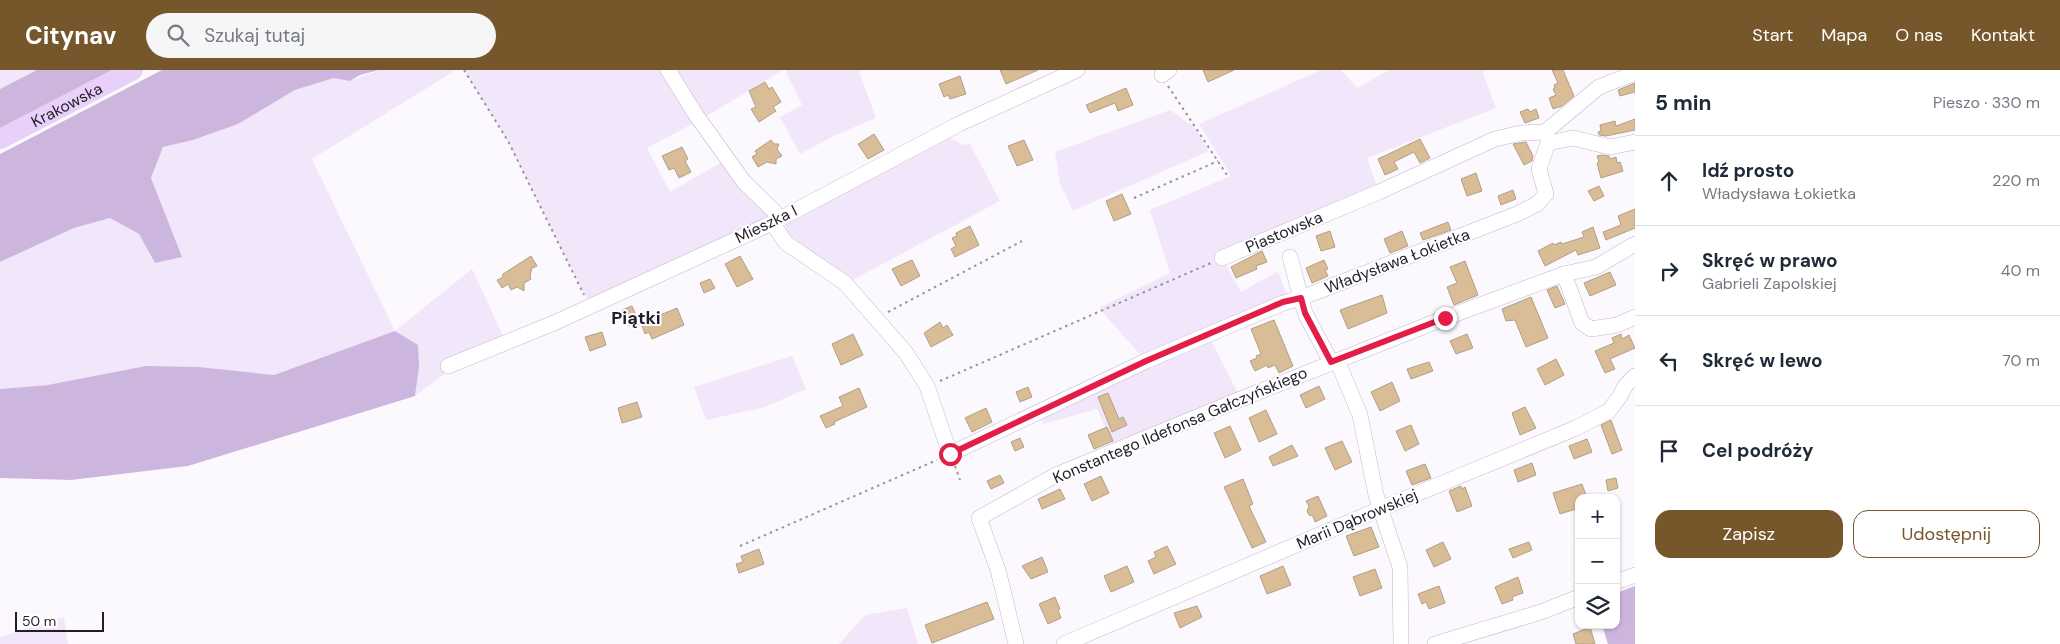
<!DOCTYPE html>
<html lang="pl">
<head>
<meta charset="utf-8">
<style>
	:root { --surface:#fff; --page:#f6f6f7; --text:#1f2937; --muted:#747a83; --line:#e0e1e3; --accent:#75572b }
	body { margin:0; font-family:"DM Sans",sans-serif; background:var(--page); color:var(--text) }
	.controls { position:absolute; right:15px; bottom:15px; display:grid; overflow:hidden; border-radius:10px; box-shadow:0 1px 4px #0004 }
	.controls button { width:45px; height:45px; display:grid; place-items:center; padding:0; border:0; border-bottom:1px solid var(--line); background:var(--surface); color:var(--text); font:25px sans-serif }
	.scale { position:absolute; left:15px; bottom:12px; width:89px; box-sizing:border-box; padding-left:5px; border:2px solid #231d27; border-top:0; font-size:14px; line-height:18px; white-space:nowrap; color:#231d27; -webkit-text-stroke:4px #fff; paint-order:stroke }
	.stop { position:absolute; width:15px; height:15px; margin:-11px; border:4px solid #e11d48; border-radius:50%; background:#fff }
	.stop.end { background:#e11d48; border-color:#fff; box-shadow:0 1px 5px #0008 }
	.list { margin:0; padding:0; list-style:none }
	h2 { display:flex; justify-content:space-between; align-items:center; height:65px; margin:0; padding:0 20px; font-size:21px }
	h2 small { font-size:16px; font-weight:400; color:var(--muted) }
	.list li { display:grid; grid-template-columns:32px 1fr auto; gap:15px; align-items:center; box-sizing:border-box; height:90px; padding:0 20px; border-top:1px solid var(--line) }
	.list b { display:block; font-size:19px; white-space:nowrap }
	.list p { margin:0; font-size:16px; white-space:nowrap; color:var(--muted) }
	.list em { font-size:16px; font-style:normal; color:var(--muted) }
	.actions { display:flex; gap:10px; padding:15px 20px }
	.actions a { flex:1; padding:11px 0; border:1px solid var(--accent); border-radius:15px; text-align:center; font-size:18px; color:var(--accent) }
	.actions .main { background:var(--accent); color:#fff }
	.icon { flex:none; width:28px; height:28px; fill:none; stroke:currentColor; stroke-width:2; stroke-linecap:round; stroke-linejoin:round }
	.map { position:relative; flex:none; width:1635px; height:574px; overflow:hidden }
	header { display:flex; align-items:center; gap:30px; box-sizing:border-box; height:70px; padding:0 25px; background:var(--accent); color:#fff }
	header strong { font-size:24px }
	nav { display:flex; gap:28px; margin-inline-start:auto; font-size:18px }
	.search { width:350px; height:45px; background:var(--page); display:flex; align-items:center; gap:12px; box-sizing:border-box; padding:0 18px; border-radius:28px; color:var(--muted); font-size:19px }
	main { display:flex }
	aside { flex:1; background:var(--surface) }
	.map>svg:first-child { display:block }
	.green { fill:#f2e6fa }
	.forest { fill:#cdb6de }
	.building { fill:#d9bd96; stroke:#b29f85 }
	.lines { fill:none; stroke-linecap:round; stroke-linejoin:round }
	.minor-casing { stroke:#c4b4d0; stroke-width:16 }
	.major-casing { stroke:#d7d6d8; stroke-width:20 }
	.path { stroke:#98949b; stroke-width:2; stroke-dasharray:2.5 4; stroke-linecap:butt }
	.minor { stroke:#fff; stroke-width:15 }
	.major { stroke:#e8d0fa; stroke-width:19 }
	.route { stroke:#e11d48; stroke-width:6 }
	.labels { text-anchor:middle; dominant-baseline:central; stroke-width:4; stroke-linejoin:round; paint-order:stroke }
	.street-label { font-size:16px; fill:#231d27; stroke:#fff }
	.neighbourhood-label { font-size:18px; font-weight:bold; fill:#231d27; stroke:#fff }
</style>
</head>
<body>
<header>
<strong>Citynav</strong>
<div class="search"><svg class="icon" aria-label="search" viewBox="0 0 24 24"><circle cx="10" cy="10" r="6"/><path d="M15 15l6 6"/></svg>Szukaj tutaj</div>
<nav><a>Start</a><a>Mapa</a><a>O nas</a><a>Kontakt</a></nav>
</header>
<main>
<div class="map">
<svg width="1635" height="574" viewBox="0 0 1635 574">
	<rect width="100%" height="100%" fill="#fcf9fe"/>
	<g class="green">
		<path d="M0 0H37L0 19Z"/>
		<path d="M380 0H456L312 89 395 261 472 199 506 272 446 303 415 326 419 297 395 262 274 305 48 315 0 319V192L74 158 110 148 139 164 155 193 181 187 151 108 163 77 193 70 238 54 295 20 335 8 350 11Z"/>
		<path d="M464 0H783L700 50 647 78 670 122 727 89 774 141 772 153 590 236 508 71Z"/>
		<path d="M785 0H864L859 2 876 48 836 65 800 84 780 47 802 35Z"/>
		<path d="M1321 0H1341L1357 18 1389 0H1488L1483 3 1496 38 1367 88 1379 122 1222 188 1241 222 1278 201 1289 231 1208 264 1241 329 1115 380 1097 339 1043 354 1038 342 1145 290 1099 238 1170 203 1150 140 1231 106 1199 54Z"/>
		<path d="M1170 40 1194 57 1209 81 1073 141 1060 114 1055 82Z"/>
		<path d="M948 67 963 75 970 74 1000 131 849 212 790 169 786 159V152Z"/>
		<path d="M792 286 806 319 765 337 706 350 694 317Z"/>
		<path d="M907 538 918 574H839L865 545Z"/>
		<path d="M64 547 68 574H0V567Z"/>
	</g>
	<g class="forest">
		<path d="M37 0H133L0 69V19Z"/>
		<path d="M162 0H379L360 5 350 11 334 8 295 20 238 54 193 70 163 77 151 108 182 187 155 193 139 164 110 148 74 158 0 192V84Z"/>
		<path d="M395 261 418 275 419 297 415 326 188 396 71 410 0 408V319L48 315 146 296 198 297 274 305Z"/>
		<path d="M1635 516V574H1608L1602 555H1616V523Z"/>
	</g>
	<g class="building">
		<path d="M1000 0H1038L1006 14Z"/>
		<path d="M1203 0H1234L1208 12Z"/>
		<path d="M1552 0H1563L1574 26 1562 36 1553 39 1549 28 1556 25 1553 19 1555 18 1554 15 1558 13Z"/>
		<path d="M960 6 966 24 950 29 948 25 944 27 939 14Z"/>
		<path d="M765 12 769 19 772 17 781 32 773 37 776 41 759 52 751 39 756 37 749 21Z"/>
		<path d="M1635 13V22L1620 26 1618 20Z"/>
		<path d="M1126 18 1133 35 1118 41 1115 33 1090 43 1086 35Z"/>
		<path d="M1528 39 1530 42 1536 39 1539 48 1525 53 1520 42Z"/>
		<path d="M1635 49V60L1606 66 1599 65 1598 62 1601 61 1600 55 1615 51 1616 56Z"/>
		<path d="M874 64 884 80 868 89 858 74Z"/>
		<path d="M1420 69 1430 88 1420 93 1414 82 1394 92 1398 99 1385 105 1378 89Z"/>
		<path d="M771 70 774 74H779L777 79 782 86 776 89V94L767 92 758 97 752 87 757 84 755 81Z"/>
		<path d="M1024 70 1033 90 1017 96 1008 76Z"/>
		<path d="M1526 72 1533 86 1532 91 1524 95 1513 74Z"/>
		<path d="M682 77 688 89 685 91 691 102 679 108 674 98 669 100 662 86Z"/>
		<path d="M1602 85 1609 86 1610 89 1616 87 1617 93 1620 92 1623 101 1601 108 1597 93 1599 92 1597 86Z"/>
		<path d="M1476 103 1482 121 1467 126 1461 109Z"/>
		<path d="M1599 116 1604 126 1594 131 1588 121Z"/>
		<path d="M1513 120 1516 129 1501 135 1498 126Z"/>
		<path d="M1122 124 1131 144 1114 151 1106 131Z"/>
		<path d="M1635 139V158L1606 170 1603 162 1621 155 1618 146Z"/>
		<path d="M1448 152 1451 160 1423 170 1420 163Z"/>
		<path d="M970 156 979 175 955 187 951 179 956 176 952 168 957 166 956 163Z"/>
		<path d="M1593 157 1600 178 1578 185 1576 180 1545 196 1538 181 1553 173 1554 175 1561 172 1562 174 1584 167 1582 162Z"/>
		<path d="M1330 161 1335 177 1321 181 1316 166Z"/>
		<path d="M1402 161 1408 176 1390 183 1384 169Z"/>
		<path d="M1262 181 1267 192 1256 196 1257 199 1236 208 1231 197Z"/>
		<path d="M531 186 537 196 532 198 530 206 531 209 524 213V221L517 217 511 220 508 214 502 218 497 210 502 208 503 204Z"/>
		<path d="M740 186 753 209 737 217 725 194Z"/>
		<path d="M912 190 920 206 901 216 892 199Z"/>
		<path d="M1324 190 1328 199 1325 200 1328 206 1312 213 1306 198Z"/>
		<path d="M1465 191 1478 225 1454 235 1447 217 1457 213 1450 197Z"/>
		<path d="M1610 202 1616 215 1590 226 1584 213Z"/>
		<path d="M710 209 715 218 704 223 700 213Z"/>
		<path d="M1557 216 1565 234 1555 238 1547 220Z"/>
		<path d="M1382 225 1387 243 1348 259 1340 240Z"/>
		<path d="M1531 227 1548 268 1526 277 1515 250 1506 251 1502 239Z"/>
		<path d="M632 236 639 252 629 256 622 240Z"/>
		<path d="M677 238 684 255 652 269 649 262 645 264 641 253Z"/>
		<path d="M1274 250 1293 296 1279 303 1275 295 1268 298 1267 295 1255 301 1250 291 1257 288 1256 286 1261 284 1251 259Z"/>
		<path d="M940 252 943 258 947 255 953 265 931 277 924 263Z"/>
		<path d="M602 262 606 275 590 281 585 267Z"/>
		<path d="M853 264 863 285 841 295 832 274Z"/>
		<path d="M1467 264 1473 278 1456 284 1450 271Z"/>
		<path d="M1621 264 1622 269 1629 265 1635 278 1610 289 1615 299 1605 303 1595 281 1614 273 1612 268Z"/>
		<path d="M1556 289 1564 305 1545 315 1537 299Z"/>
		<path d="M1429 292 1433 301 1411 309 1407 299Z"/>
		<path d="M1392 312 1400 331 1380 341 1371 322Z"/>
		<path d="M1319 316 1325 329 1306 338 1300 325Z"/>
		<path d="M1028 317 1032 327 1020 332 1016 322Z"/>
		<path d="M859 318 867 337 834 352 835 354 826 358 820 346 843 336 839 327Z"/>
		<path d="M1108 323 1119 349 1123 347 1127 355 1112 362 1098 327Z"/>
		<path d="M637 332 642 347 622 353 618 338Z"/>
		<path d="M1525 337 1536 358 1520 365 1512 343Z"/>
		<path d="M986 338 992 352 972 362 965 348Z"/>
		<path d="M1266 340 1277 364 1259 372 1249 348Z"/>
		<path d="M1611 350 1622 380 1612 384 1601 355Z"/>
		<path d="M1411 355 1419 374 1405 381 1396 361Z"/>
		<path d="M1230 356 1241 380 1225 388 1214 363Z"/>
		<path d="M1107 357 1113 371 1094 379 1088 365Z"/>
		<path d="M1020 368 1024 377 1015 381 1011 372Z"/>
		<path d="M1587 369 1592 382 1574 389 1569 376Z"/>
		<path d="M1342 371 1352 392 1335 400 1325 378Z"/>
		<path d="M1292 375 1298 386 1273 396 1269 387Z"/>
		<path d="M1532 393 1536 405 1518 412 1514 400Z"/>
		<path d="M1425 394 1431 408 1412 415 1406 401Z"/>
		<path d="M1000 405 1004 413 991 419 987 411Z"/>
		<path d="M1101 406 1109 423 1092 431 1084 414Z"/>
		<path d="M1616 408 1618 418 1608 421 1606 410Z"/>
		<path d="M1243 409 1253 434 1249 436 1266 472 1252 478 1224 417Z"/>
		<path d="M1582 414 1587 428H1579V438L1560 444 1553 423Z"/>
		<path d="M1461 416 1462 419 1465 417 1472 436 1457 442 1449 421Z"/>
		<path d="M1060 419 1065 429 1042 439 1038 429Z"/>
		<path d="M1318 426 1327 446 1315 452 1313 446 1309 445 1307 441 1309 436 1306 431Z"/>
		<path d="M1371 457 1379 477 1354 486 1346 466Z"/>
		<path d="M1443 472 1451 489 1434 497 1426 480Z"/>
		<path d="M1529 472 1532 480 1513 488 1509 479Z"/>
		<path d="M1167 476 1176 494 1154 504 1148 491 1156 487 1154 482Z"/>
		<path d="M759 479 764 494 739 503 736 494 743 492 741 486Z"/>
		<path d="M1042 487 1048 502 1031 509 1022 496Z"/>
		<path d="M1127 496 1134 512 1111 522 1104 506Z"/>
		<path d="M1283 496 1291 515 1267 524 1260 506Z"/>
		<path d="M1375 499 1382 518 1360 526 1353 507Z"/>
		<path d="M1518 507 1523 523 1512 527 1513 530 1502 534 1495 517Z"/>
		<path d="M1439 516 1445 533 1429 539 1426 532 1422 534 1418 524Z"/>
		<path d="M1055 527 1060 539 1058 540 1061 548 1048 554 1039 534Z"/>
		<path d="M987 532 994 549 932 573 925 555Z"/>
		<path d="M1197 536 1202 547 1180 558 1174 543Z"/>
		<path d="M1590 557 1595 574H1576L1573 564Z"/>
	</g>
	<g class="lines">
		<defs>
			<g id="minor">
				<path d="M668 0 696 45 744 112 774 141 778 149"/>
				<path d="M1162 5 1169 0"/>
				<path d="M772 153 786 173 845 213 906 283 927 316 950 384 1146 291 1283 233 1301 228 1517 144 1537 134 1546 124 1539 99 1548 73 1573 68 1610 77 1635 72"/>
				<path d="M1290 187 1305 243 1331 292"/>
				<path d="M1222 188 1379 122 1495 69 1521 63 1545 62 1599 17 1635 3"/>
				<path d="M1564 204 1582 253 1591 259 1617 255 1635 247"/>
				<path d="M1337 290 1360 345 1376 425 1400 497 1401 574"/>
				<path d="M448 296 554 253 772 153 959 54 1077 0"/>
				<path d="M1616 512 1635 505"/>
				<path d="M1016 574 998 500 979 448 1056 405 1241 329 1445 248 1564 204 1596 197 1635 174"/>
				<path d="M1064 574 1380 439 1576 358 1609 341 1620 326 1625 316 1635 306"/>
				<path d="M1435 574 1541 542 1579 527"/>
			</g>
			<g id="major">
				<path id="s1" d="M0 69 133 0"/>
			</g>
		</defs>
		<use href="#minor" class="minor-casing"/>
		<use href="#major" class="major-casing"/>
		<g class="path">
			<path d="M464 0 508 71 584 225"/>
			<path d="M1168 16 1227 105"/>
			<path d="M1134 128 1218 91"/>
			<path d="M888 242 1022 171"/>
			<path d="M940 311 1211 193"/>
			<path d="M955 396 960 410"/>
			<path d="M740 476 937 390"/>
		</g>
		<use href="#minor" class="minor"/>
		<use href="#major" class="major"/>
	</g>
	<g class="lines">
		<path class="route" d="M950 384 1146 291 1283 232 1301 228 1305 243 1331 292 1445 248"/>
	</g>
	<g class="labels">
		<g class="street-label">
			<text stroke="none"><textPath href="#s1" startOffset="75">Krakowska</textPath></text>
			<text transform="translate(766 154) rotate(-26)">Mieszka I</text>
			<text transform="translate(1284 162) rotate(-23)">Piastowska</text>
			<text transform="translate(1397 191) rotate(-21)">Władysława Łokietka</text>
			<text transform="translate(1180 355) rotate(-23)">Konstantego Ildefonsa Gałczyńskiego</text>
			<text transform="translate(1357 449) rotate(-23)">Marii Dąbrowskiej</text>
		</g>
		<g class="neighbourhood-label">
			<text x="636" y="248">Piątki</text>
		</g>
	</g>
</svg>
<div class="controls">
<button>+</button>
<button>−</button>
<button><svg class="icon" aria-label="layers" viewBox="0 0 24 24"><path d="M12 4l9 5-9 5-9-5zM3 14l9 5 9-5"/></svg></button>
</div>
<div class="scale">50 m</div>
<div class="stop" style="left:950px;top:384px"></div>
<div class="stop end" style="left:1445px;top:248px"></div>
</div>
<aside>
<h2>5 min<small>Pieszo · 330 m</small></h2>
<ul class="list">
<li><svg class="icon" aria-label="ahead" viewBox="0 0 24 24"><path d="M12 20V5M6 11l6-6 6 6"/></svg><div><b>Idź prosto</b><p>Władysława Łokietka</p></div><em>220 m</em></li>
<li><svg class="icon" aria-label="right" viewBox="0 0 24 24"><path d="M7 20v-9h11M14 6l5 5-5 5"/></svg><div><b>Skręć w prawo</b><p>Gabrieli Zapolskiej</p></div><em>40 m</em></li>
<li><svg class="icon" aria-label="left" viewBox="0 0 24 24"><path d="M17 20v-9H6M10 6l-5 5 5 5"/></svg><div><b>Skręć w lewo</b></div><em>70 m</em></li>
<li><svg class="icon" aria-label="arrive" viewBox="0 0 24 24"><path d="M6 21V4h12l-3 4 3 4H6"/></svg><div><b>Cel podróży</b></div></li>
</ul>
<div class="actions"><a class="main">Zapisz</a><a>Udostępnij</a></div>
</aside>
</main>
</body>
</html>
